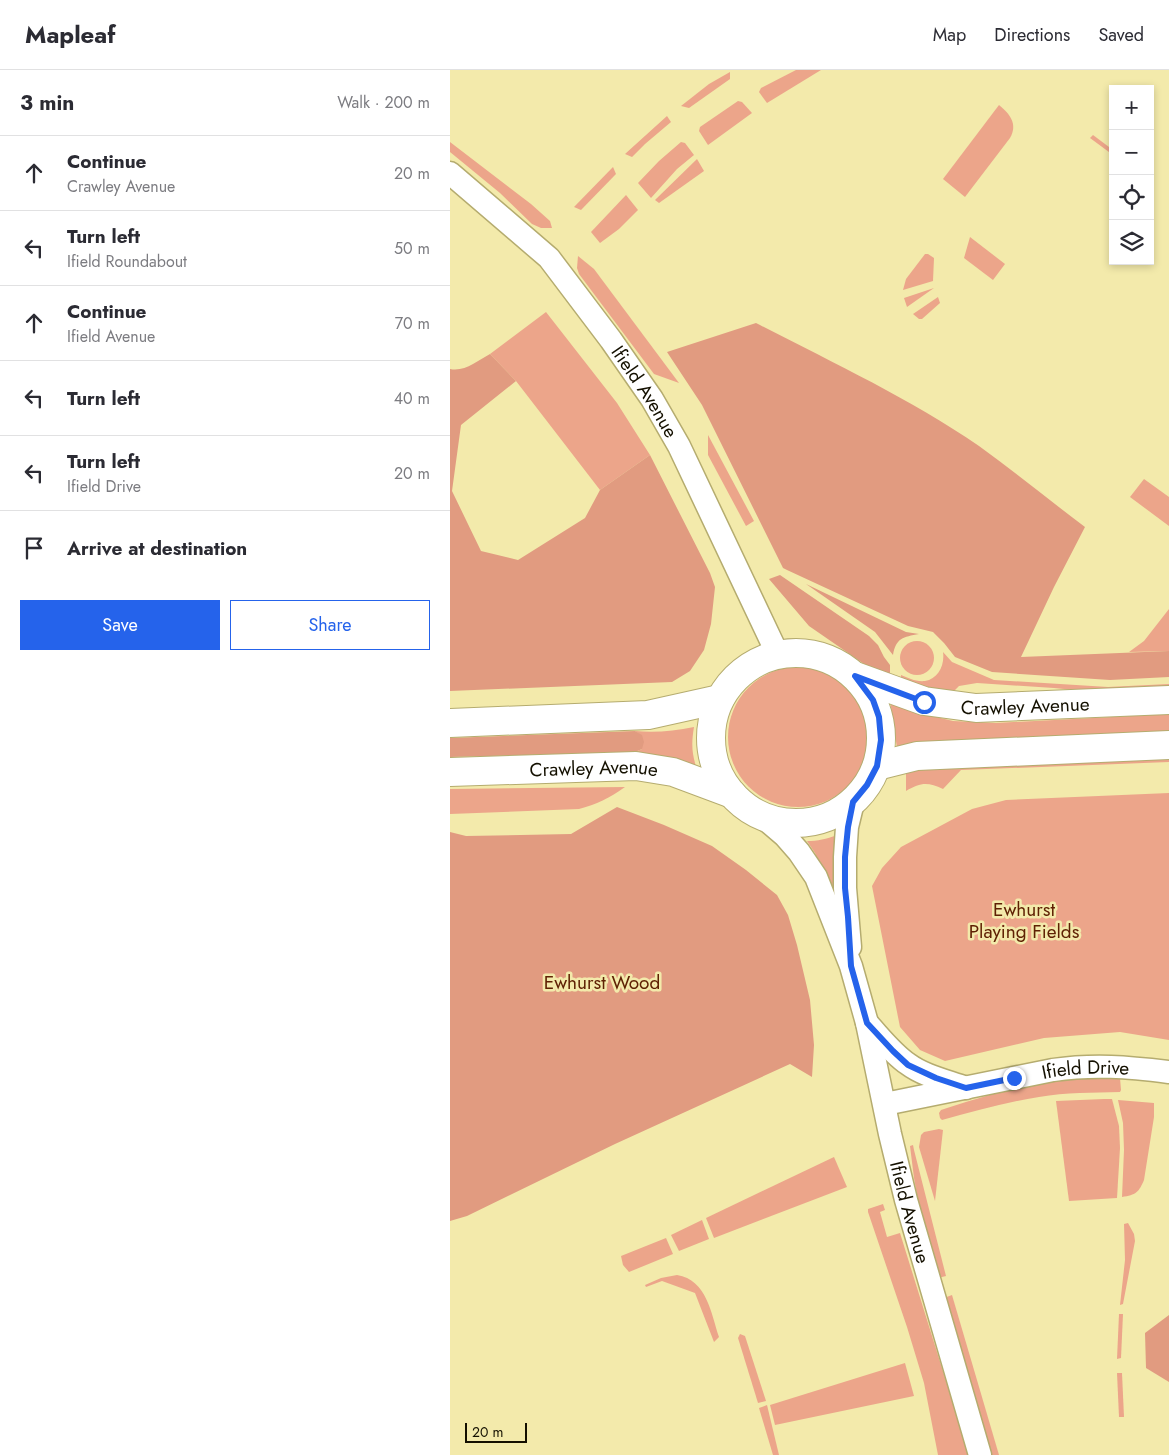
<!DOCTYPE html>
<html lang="en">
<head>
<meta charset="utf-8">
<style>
	:root { --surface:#fff; --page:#f2f2f3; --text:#2b2b33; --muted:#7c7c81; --line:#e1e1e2; --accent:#2563eb }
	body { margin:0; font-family:Jost,sans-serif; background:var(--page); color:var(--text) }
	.controls { position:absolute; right:15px; top:15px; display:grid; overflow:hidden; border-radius:0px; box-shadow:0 2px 8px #0003 }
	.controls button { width:45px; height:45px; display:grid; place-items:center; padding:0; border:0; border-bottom:1px solid var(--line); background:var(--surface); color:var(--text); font:25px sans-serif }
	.scale { position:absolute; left:15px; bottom:12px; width:62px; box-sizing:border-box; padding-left:5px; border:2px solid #141000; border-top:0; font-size:14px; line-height:18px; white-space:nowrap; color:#141000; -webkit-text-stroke:4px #f3eaab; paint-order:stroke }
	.stop { position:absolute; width:15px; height:15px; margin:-11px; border:4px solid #2563eb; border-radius:50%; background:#fff }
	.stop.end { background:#2563eb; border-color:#fff; box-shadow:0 1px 5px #0008 }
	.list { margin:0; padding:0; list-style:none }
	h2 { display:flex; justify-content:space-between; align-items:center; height:65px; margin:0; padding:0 20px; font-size:21px }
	h2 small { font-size:16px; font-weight:400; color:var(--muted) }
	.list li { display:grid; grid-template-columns:32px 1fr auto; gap:15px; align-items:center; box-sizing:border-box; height:75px; padding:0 20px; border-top:1px solid var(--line) }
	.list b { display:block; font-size:19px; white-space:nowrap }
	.list p { margin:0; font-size:16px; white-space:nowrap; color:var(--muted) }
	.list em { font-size:16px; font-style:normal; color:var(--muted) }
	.actions { display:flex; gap:10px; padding:15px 20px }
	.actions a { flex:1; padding:11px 0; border:1px solid var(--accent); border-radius:0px; text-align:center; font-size:18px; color:var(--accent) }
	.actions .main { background:var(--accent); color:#fff }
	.icon { flex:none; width:28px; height:28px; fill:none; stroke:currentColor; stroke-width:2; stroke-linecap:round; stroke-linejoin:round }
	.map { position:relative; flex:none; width:719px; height:1385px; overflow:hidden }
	header { display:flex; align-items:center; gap:30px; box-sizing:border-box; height:70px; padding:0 25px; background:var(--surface); border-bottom:1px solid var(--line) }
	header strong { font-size:24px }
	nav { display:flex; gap:28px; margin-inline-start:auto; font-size:18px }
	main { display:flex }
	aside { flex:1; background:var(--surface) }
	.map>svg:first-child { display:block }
	.green { fill:#eca58a }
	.forest { fill:#e19b80 }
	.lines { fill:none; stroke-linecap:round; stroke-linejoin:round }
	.minor-casing { stroke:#b5ac6f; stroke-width:25 }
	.major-casing { stroke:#b5ac6f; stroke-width:30 }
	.minor { stroke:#fff; stroke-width:22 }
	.major { stroke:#fff; stroke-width:28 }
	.route { stroke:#2563eb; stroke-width:6 }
	.labels { text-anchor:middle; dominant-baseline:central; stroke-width:5; stroke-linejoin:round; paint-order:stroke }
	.street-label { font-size:19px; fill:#141000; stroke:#f3eaab }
	.park-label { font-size:19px; fill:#5f2104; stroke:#f3eaab }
</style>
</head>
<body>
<header>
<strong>Mapleaf</strong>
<nav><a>Map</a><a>Directions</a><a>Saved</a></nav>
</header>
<main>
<aside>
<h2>3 min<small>Walk · 200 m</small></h2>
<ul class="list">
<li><svg class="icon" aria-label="ahead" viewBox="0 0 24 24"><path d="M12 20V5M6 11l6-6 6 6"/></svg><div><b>Continue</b><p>Crawley Avenue</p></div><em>20 m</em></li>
<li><svg class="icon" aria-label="left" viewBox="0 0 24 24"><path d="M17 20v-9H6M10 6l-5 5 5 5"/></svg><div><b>Turn left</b><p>Ifield Roundabout</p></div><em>50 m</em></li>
<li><svg class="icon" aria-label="ahead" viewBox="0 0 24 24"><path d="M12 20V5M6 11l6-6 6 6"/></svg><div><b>Continue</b><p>Ifield Avenue</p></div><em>70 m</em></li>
<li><svg class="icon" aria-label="left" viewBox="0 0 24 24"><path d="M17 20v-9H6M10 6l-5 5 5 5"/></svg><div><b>Turn left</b></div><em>40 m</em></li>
<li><svg class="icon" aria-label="left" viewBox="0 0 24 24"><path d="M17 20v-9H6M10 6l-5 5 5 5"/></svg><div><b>Turn left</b><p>Ifield Drive</p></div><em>20 m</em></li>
<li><svg class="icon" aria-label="arrive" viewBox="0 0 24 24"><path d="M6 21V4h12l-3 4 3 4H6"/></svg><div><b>Arrive at destination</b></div></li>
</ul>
<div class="actions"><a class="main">Save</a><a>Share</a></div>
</aside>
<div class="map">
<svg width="719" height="1385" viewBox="0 0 719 1385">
	<rect width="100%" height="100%" fill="#f3eaab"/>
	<g class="green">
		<path d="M346 0H371L317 33 309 22 311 18Z"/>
		<path d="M280 2V9L239 38 231 36 259 14Z"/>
		<path d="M288 31 292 32 302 43 258 75 249 61 250 57Z"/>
		<path d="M549 35C560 44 568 54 560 68L515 127 493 109Z"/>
		<path d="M217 46 221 52 195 74 182 87 175 84Z"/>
		<path d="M643 65 663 80V85L640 68Z"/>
		<path d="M0 72 81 134 100 151 102 158H91L82 154 50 123 0 82Z"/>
		<path d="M231 72 235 73 244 85 227 99 201 128 188 113 209 91Z"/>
		<path d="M247 89 254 101 209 133 205 130Z"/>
		<path d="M163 97 166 104 131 140 124 137Z"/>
		<path d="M176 125 188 140 169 159 150 173 141 162Z"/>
		<path d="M520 167 555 194 543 210 514 188Z"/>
		<path d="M475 184H478L484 188 483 211 453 220 456 209Z"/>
		<path d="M128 186 144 199 229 313 204 304 129 204 127 198Z"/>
		<path d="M484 218 457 237 454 228Z"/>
		<path d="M488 227 490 233 472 249H469L463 244Z"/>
		<path d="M96 242 167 333 200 385 150 420 66 311 40 284Z"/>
		<path d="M258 365 304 451 296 456 258 385Z"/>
		<path d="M694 409 719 427V456L680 427Z"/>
		<path d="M719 539V581L679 582 694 571Z"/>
		<circle cx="467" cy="588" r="17"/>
		<path d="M493 582 502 592 544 610 658 617 719 614V622L663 624 604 618 527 613 509 616 498 627 451 613V605C458 608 466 612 475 611 488 609 495 595 493 582Z"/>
		<circle cx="348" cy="667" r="70"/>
		<path d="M440 630 470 643 503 651 546 653 719 644V662L528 669 473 674 447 678Z"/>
		<path d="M244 657C241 675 242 684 247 700L207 686 185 682 192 679V666L185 661C205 663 224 661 244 657Z"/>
		<path d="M719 686V692L511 700 493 719C478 712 471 712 456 721V703L480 696Z"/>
		<path d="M175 717C159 728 148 734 129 739L0 744V719Z"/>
		<path d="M719 723V970L670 962 594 968 495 991 470 980 450 957 422 816 432 798 451 777 522 739 556 730Z"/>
		<path d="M387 765 383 818 380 819 365 783 357 771C368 771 376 769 387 765Z"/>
		<path d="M651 1008H670L671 1020 670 1022C643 1023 616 1022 589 1027 557 1032 524 1041 492 1050L490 1048 489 1043 491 1040C522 1030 556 1019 589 1013 609 1009 631 1008 651 1008Z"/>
		<path d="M654 1029H662L669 1056 670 1078 667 1128 619 1131 606 1031Z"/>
		<path d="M668 1030 704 1033V1047L694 1110C689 1122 686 1125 672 1127L674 1080 673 1053Z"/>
		<path d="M489 1059 493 1060 485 1131 469 1077 471 1065 474 1062Z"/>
		<path d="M463 1075 464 1080 496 1206 488 1208 470 1142 464 1108 460 1076Z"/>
		<path d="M384 1087 397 1117 264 1168 256 1148Z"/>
		<path d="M433 1134 435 1140 430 1142 437 1167 450 1163 519 1385H488L474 1313 457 1257 418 1142V1139Z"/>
		<path d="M252 1150 259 1169 229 1181 221 1165Z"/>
		<path d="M678 1153 684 1164 685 1171 673 1234 670 1235 675 1190 674 1154Z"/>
		<path d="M216 1168 223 1184 179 1202 173 1195 171 1186Z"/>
		<path d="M227 1205C257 1210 261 1243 269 1267L264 1272 245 1223 212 1211 196 1217 195 1215 211 1208Z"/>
		<path d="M502 1225 549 1385H540L494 1228Z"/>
		<path d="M669 1244H673L671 1288 667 1289Z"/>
		<path d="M290 1264 295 1266 316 1331 308 1333 288 1268Z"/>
		<path d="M455 1293 464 1326 325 1355 320 1335Z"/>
		<path d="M667 1303H672L674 1347H669Z"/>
		<path d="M317 1335 329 1385H323L309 1338Z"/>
	</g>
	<g class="forest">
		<path d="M306 253C381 292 459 328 529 376 565 402 599 430 635 457L604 517 571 587 719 581V607L660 610 542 602 505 587 494 573 483 562 458 556 337 500 333 498 252 335 217 282Z"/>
		<path d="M40 284 66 311 11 355 2 421 31 481 68 490 135 448 150 420 200 385 260 503 265 517 261 554 254 580 240 601 222 612 0 621V299C15 302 27 291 40 284Z"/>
		<path d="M330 505 419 566 428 575 434 587 440 595V607L414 594 359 556 319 509Z"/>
		<path d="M356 514 456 562 469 564C453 567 446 568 443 585L425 562Z"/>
		<path d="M185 661 192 665 194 672 192 679 185 682 0 687V668Z"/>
		<path d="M167 737 214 755 262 776 296 800 327 825 338 845 347 875 360 930 364 975 362 1007 340 994 165 1074 17 1146 0 1151V762L16 766 121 764Z"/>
		<path d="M719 1245V1312L696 1298 695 1263Z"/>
	</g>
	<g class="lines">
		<defs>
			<g id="minor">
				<path id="s1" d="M0 103 99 188 161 270 202 329 229 376 328 585"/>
				<path id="s2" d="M314 748 335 766 349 782 366 807 401 896 417 953 440 1064 456 1130 530 1385"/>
				<path d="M400 877 395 818V787L397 757 403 732"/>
				<path d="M417 953C430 967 442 983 458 994 474 1006 497 1011 516 1018"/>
				<path id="s3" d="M435 1034 603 1000C644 994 678 997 719 1002"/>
			</g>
			<g id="major">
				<circle cx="346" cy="668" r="85"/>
				<path id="s4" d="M405 606 474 631 526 638 719 630"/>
				<path d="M0 653 198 645 270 629"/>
				<path d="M427 696 467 686 719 675"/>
				<path id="s5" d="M0 702 186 696 223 702 282 724"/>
			</g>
		</defs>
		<use href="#minor" class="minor-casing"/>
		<use href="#major" class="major-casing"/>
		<use href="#minor" class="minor"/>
		<use href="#major" class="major"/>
	</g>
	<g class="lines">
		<path class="route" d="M474 632 405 606 423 630 429 647 431 670 427 696 417 715 403 732 398 757 395 787V818L398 847 401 896 417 953 443 981 458 995 486 1008 516 1018 564 1008"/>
	</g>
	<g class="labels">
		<g class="street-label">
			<text stroke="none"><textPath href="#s1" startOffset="295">Ifield Avenue</textPath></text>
			<text stroke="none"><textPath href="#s4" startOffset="175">Crawley Avenue</textPath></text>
			<text stroke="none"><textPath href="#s5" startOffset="144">Crawley Avenue</textPath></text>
			<text stroke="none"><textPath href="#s3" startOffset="204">Ifield Drive</textPath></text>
			<text stroke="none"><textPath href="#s2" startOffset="428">Ifield Avenue</textPath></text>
		</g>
		<g class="park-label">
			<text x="574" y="839">Ewhurst<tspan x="574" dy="22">Playing Fields</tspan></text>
			<text x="152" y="912">Ewhurst Wood</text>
		</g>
	</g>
</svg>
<div class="controls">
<button>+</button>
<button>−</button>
<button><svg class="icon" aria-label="locate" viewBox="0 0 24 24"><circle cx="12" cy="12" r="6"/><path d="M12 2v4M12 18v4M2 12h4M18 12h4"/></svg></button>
<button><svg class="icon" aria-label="layers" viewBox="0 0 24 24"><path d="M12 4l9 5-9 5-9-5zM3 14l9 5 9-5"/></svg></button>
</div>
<div class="scale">20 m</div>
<div class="stop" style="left:474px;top:632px"></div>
<div class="stop end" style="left:564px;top:1008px"></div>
</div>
</main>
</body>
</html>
